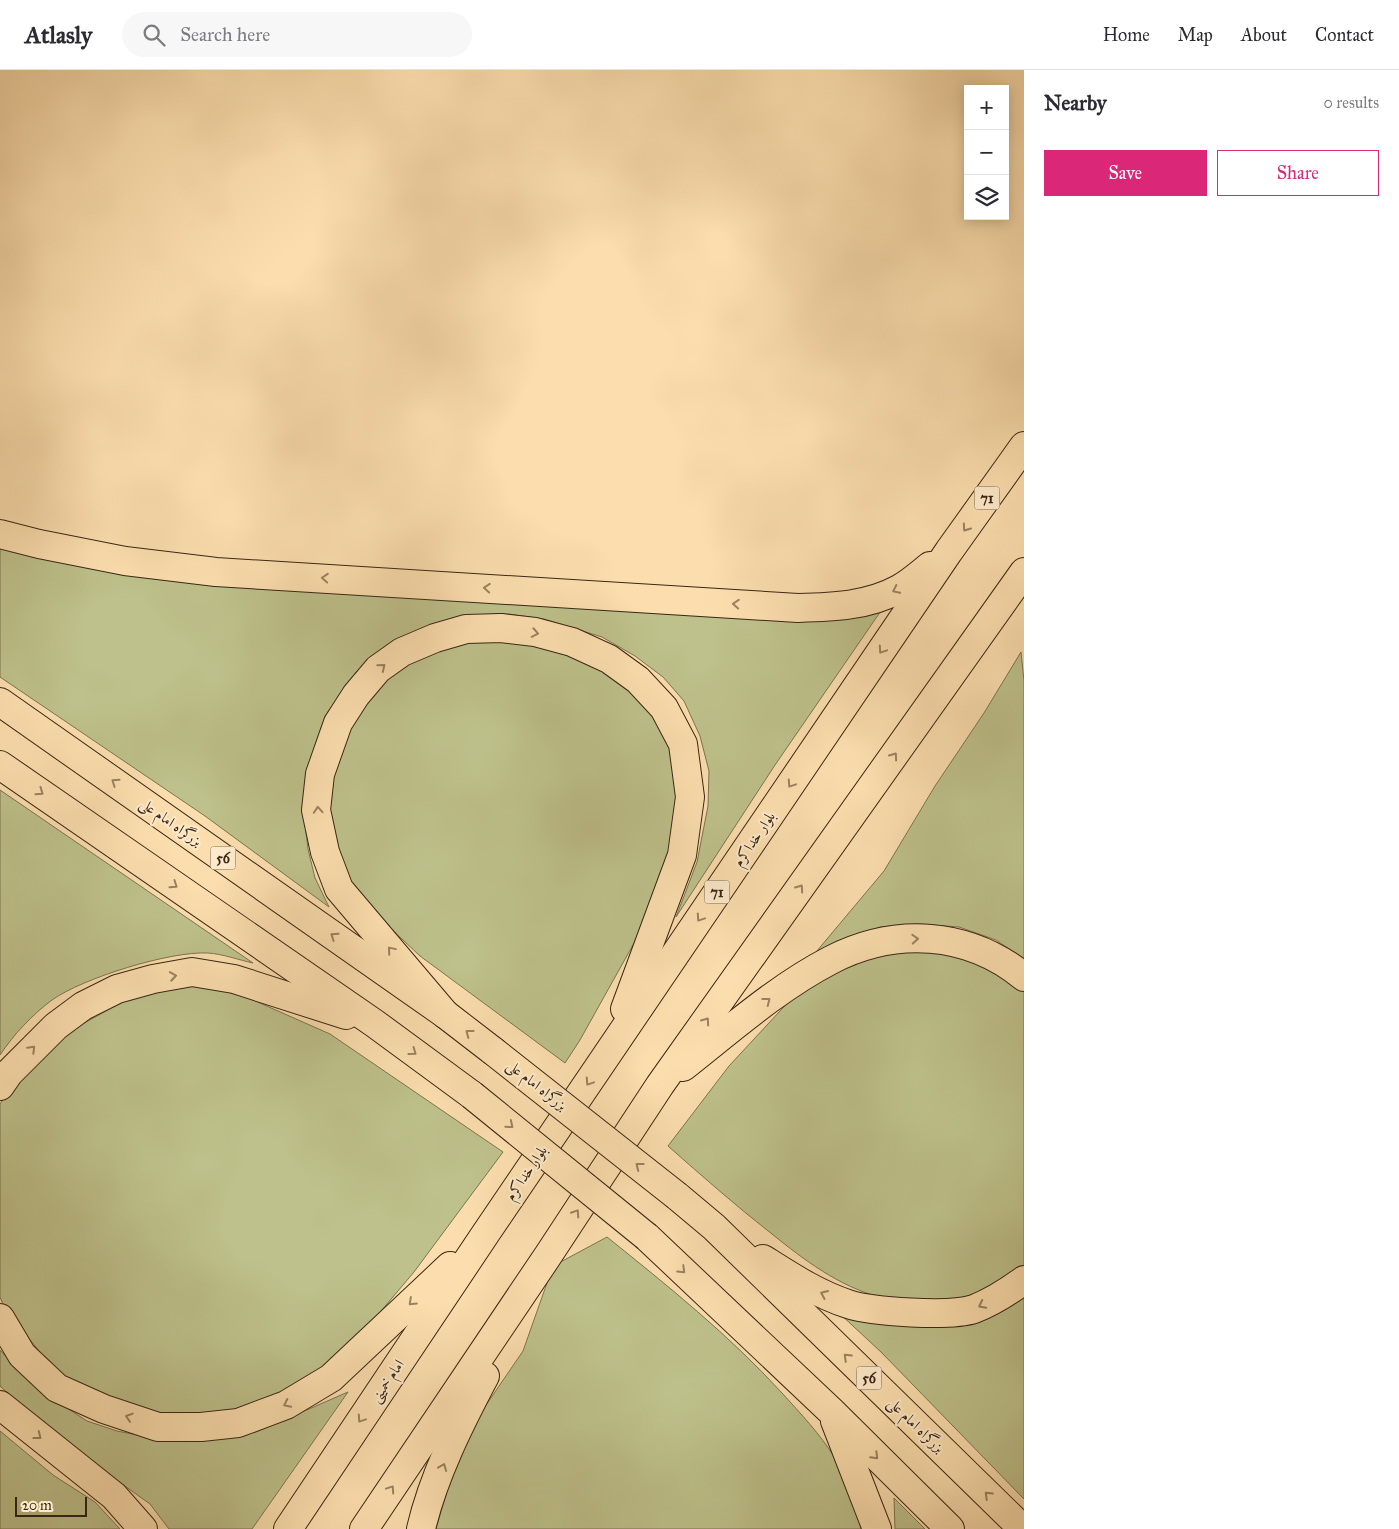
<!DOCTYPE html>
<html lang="en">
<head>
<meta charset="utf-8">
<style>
	:root { --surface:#fff; --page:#f7f7f7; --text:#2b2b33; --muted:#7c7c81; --line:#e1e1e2; --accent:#db2777 }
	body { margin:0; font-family:"IM FELL Great Primer",Amiri,serif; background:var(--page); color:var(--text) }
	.controls { position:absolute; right:15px; top:15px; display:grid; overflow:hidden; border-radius:0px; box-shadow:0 2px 12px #0003 }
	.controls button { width:45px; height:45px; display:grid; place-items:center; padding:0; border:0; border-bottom:1px solid var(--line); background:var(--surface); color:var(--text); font:25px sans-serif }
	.scale { position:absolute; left:15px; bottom:12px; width:72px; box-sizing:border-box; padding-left:5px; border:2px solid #392614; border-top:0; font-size:14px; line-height:18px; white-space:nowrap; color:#392614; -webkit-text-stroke:4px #fdeaca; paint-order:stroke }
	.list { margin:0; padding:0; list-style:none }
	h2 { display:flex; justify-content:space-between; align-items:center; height:65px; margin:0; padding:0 20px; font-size:21px }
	h2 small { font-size:16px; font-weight:400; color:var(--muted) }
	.actions { display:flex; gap:10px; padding:15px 20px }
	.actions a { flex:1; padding:11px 0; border:1px solid var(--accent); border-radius:0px; text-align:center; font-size:18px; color:var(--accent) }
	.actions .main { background:var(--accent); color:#fff }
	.icon { flex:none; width:28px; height:28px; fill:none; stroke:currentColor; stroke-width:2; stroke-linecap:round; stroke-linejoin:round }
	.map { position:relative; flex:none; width:1024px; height:1459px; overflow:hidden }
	header { display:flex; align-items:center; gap:30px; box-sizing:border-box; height:70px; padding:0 25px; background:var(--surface); border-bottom:1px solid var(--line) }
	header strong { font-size:24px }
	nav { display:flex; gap:28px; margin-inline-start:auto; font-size:18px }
	.search { width:350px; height:45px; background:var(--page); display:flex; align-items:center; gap:12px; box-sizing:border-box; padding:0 18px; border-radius:28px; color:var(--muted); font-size:19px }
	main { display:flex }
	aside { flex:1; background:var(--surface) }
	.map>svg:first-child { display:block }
	.green { fill:#bec18b; stroke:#7c7450 }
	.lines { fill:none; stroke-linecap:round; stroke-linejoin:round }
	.highway-casing { stroke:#392614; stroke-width:30 }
	.highway { stroke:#fcdeae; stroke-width:28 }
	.highway-bridge-casing { stroke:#392614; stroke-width:30; stroke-linecap:butt }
	.highway-bridge { stroke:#fcdeae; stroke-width:28 }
	.oneway { stroke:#9a8261 }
	.labels { text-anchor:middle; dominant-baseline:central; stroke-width:4; stroke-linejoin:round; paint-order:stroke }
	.shield { fill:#fdeaca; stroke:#74614b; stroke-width:1 }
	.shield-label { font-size:14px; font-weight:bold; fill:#392614 }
	.street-label { font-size:15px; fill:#392614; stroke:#fdeaca }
</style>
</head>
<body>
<header>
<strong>Atlasly</strong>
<div class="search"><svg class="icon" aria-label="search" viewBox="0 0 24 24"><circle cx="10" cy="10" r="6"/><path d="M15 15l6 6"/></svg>Search here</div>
<nav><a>Home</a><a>Map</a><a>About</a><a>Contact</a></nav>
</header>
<main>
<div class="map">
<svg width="1024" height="1459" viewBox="0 0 1024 1459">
	<rect width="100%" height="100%" fill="#fcdeae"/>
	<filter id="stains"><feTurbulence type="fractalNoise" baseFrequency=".004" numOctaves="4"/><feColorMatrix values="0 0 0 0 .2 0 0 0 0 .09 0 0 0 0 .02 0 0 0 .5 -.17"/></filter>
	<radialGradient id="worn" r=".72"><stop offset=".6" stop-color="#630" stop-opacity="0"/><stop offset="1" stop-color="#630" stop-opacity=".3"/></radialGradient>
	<g class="green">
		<path d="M0 473 82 491 885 535 775 695 676 847 697 792 708 736 709 701 700 666 684 631 663 607 635 586 602 567 544 549 509 544 471 545 441 553 381 581 357 601 325 646 314 678 306 711 304 745 308 779 315 808 329 837 205 746 0 607Z"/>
		<path d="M467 569 568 577 650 633 683 707 663 821 580 970 565 993 420 886 386 854 357 824 341 797 326 741 338 677 368 624 411 588Z"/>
		<path d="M1021 582 1024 611V889L996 870 959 857 919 854 880 857 845 870 811 888 884 801 935 716 984 643Z"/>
		<path d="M0 720 253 893C239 890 223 884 208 883 170 881 83 908 52 930 32 945 14 964 0 985Z"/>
		<path d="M909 878 966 882 1024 915V1201C1017 1205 1009 1211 1001 1215 964 1231 919 1238 879 1227 839 1216 804 1190 772 1164 736 1136 702 1106 668 1076L729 996 793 927 848 892Z"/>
		<path d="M194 916 235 922 330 964 503 1082 414 1202 359 1267 320 1301 272 1330 235 1342 189 1349 138 1342 92 1324 57 1303 5 1239 0 1227V1034L15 1010 59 967 133 926Z"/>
		<path d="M607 1167C668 1216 729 1265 782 1323 801 1344 820 1364 835 1388 848 1409 854 1435 861 1459H436L451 1407 482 1341 523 1281 553 1196Z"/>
		<path d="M1024 1223V1429L881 1282 839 1243Z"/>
		<path d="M0 1280 22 1304 50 1327 87 1351 117 1361 153 1368 217 1367 256 1362 348 1322 252 1459H169L150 1434 80 1384 32 1346 0 1316Z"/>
		<path d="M0 1361 53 1405 95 1432 120 1459H0Z"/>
		<path d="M894 1428 925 1459H895Z"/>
	</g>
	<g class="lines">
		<defs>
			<g id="highway">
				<path d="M0 464 39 474 125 491 216 502 798 538C833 537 868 536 899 519 910 513 920 504 930 496"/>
				<path d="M0 632 445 944 493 981"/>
				<path d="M0 695 374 953 472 1025"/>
				<path d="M445 944 339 819 325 782 316 740 320 704 338 653 356 625 378 599 402 582 435 568 466 559 501 558 535 562 572 572 609 589 638 610 664 638 683 674 690 727 682 785 625 939"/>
				<path d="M683 997C730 960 777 918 831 890 895 857 968 861 1024 907"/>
				<path d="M0 1016 9 1003 56 956 83 936 117 919 153 909 192 902 234 909 346 945"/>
				<path d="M677 1126 714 1157 1023 1459"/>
				<path d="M647 1167 832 1342 950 1459"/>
				<path d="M763 1189C790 1206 817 1224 848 1234 872 1242 950 1247 974 1239 992 1232 1009 1221 1024 1210"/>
				<path d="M0 1248 22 1285 57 1318 104 1339 158 1357H201L238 1353 286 1335 331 1308 450 1196"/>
				<path d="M0 1335 114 1426 143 1459"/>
				<path d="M835 1351 877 1459"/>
				<path d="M288 1459 486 1163 949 481 1024 376"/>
				<path d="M364 1459 549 1184 660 1015 1024 502"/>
				<path d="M421 1459C433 1407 460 1353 485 1306"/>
			</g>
		</defs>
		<use href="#highway" class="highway-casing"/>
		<use href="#highway" class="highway"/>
		<defs>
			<g id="highway-bridge">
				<path d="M493 981 677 1126"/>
				<path d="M472 1025 647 1167"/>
			</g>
		</defs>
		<use href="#highway-bridge" class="highway-bridge-casing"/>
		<use href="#highway-bridge" class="highway-bridge"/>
	</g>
	<defs><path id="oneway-chevron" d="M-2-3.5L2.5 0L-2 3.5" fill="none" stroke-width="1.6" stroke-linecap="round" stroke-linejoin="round" transform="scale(1.25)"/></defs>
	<g class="oneway">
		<use href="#oneway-chevron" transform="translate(966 458) rotate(125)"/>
		<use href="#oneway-chevron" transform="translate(325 508) rotate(-176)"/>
		<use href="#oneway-chevron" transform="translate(487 518) rotate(-176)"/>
		<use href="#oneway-chevron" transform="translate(896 520) rotate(154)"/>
		<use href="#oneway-chevron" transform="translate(736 534) rotate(-176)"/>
		<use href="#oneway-chevron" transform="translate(535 563) rotate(11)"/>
		<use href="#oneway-chevron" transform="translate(882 580) rotate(124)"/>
		<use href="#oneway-chevron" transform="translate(382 597) rotate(-39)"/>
		<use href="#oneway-chevron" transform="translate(894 686) rotate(-55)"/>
		<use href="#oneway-chevron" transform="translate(115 712) rotate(-145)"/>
		<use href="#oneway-chevron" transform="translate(791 714) rotate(124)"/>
		<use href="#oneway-chevron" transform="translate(40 722) rotate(35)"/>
		<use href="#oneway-chevron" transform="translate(318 740) rotate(-94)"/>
		<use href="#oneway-chevron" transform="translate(174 815) rotate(35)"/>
		<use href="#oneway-chevron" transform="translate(800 818) rotate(-55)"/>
		<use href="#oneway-chevron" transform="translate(700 848) rotate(124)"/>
		<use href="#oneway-chevron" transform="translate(334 866) rotate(-145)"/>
		<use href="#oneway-chevron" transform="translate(915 869) rotate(-3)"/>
		<use href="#oneway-chevron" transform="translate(391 880) rotate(-130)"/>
		<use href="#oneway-chevron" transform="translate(173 906) rotate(-9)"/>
		<use href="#oneway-chevron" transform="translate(767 931) rotate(-38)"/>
		<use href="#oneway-chevron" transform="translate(706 951) rotate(-55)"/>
		<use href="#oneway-chevron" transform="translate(469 963) rotate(-143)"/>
		<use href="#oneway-chevron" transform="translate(32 979) rotate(-45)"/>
		<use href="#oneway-chevron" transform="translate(413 982) rotate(36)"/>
		<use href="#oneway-chevron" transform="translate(589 1012) rotate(124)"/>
		<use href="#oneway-chevron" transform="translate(510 1055) rotate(39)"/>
		<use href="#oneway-chevron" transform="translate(639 1096) rotate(-142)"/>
		<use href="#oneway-chevron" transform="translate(576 1143) rotate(-57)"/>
		<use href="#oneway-chevron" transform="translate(682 1200) rotate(44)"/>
		<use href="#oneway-chevron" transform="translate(824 1224) rotate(-156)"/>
		<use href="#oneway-chevron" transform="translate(412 1232) rotate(137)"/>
		<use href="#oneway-chevron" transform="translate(982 1235) rotate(153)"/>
		<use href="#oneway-chevron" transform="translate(847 1287) rotate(-136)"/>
		<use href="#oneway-chevron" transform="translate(287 1334) rotate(154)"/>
		<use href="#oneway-chevron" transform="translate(129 1347) rotate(-162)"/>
		<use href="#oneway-chevron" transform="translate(361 1349) rotate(124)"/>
		<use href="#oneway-chevron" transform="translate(38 1366) rotate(38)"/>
		<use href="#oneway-chevron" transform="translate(875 1386) rotate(45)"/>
		<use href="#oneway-chevron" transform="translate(443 1397) rotate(-68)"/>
		<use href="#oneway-chevron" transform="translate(391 1419) rotate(-56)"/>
		<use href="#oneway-chevron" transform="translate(988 1425) rotate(-136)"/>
	</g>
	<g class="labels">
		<g class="shield">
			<rect x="974.5" y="416.5" width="25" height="23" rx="4"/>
			<rect x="210.5" y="776.5" width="25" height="23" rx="4"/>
			<rect x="704.5" y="810.5" width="25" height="23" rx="4"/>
			<rect x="856.5" y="1296.5" width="25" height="23" rx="4"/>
		</g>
		<g class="shield-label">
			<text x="987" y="428">71</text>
			<text x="223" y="788">56</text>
			<text x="717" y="822">71</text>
			<text x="869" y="1308">56</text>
		</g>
		<g class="street-label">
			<text transform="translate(171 752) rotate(35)">بزرگراه امام علی</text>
			<text transform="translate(754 769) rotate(-56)">بلوار خداکرم</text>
			<text transform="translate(537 1015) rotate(38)">بزرگراه امام علی</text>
			<text transform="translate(526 1103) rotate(-56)">بلوار خداکرم</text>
			<text transform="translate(387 1311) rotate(-56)">امام خمینی</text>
			<text transform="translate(916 1355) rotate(44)">بزرگراه امام علی</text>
		</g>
	</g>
	<rect width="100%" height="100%" filter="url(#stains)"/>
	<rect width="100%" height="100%" fill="url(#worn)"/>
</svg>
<div class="controls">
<button>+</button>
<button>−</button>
<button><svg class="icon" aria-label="layers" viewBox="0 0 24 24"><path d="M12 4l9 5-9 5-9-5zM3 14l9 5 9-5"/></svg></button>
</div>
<div class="scale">20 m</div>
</div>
<aside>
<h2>Nearby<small>0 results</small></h2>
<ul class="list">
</ul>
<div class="actions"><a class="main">Save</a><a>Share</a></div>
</aside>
</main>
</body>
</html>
